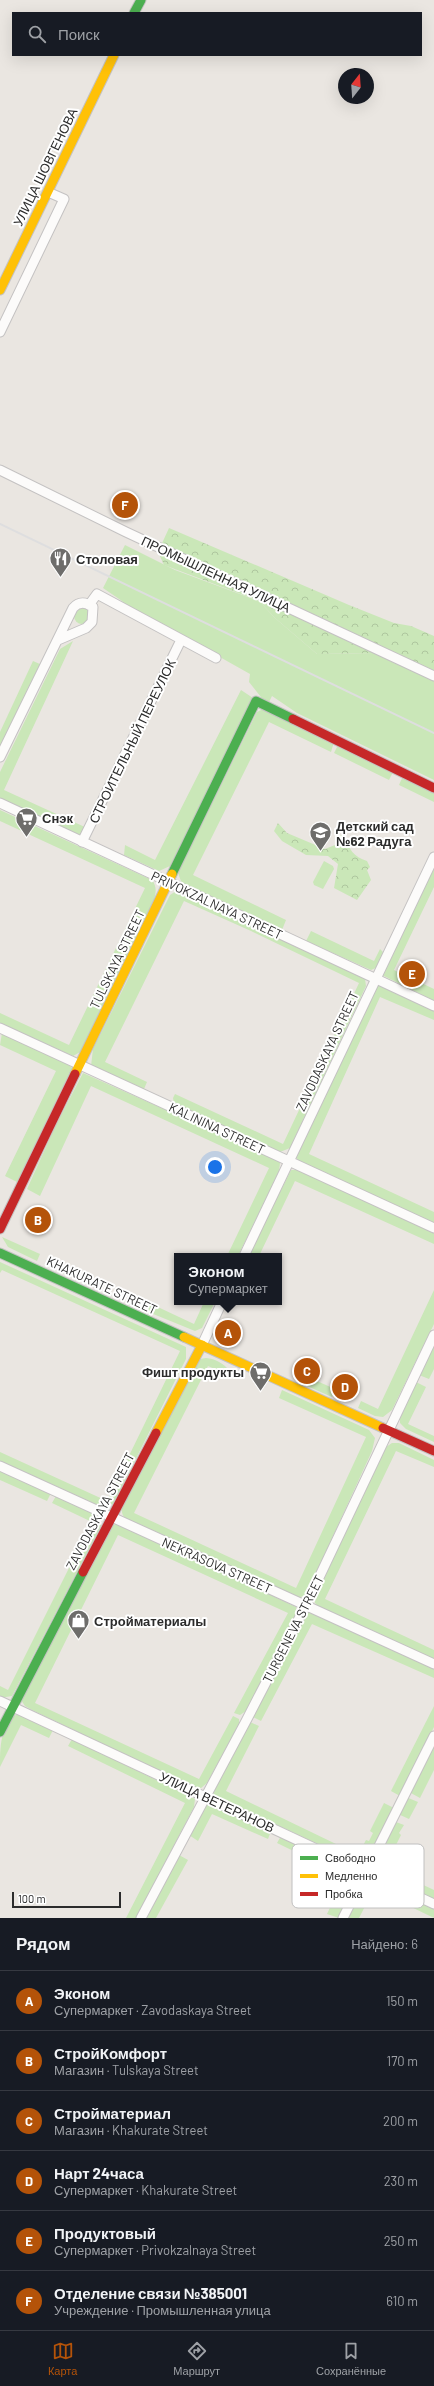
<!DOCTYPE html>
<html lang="ru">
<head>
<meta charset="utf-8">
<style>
	:root { --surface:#171b24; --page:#20242c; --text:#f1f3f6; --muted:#9ea1a6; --line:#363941; --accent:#b45309 }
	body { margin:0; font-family:Barlow,sans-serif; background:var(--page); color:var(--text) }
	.compass { position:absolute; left:338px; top:68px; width:36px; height:36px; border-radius:50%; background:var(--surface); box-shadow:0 4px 16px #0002; rotate:17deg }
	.scale { position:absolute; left:12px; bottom:10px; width:109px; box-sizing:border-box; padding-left:4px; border:2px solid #2c2c2c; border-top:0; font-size:11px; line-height:14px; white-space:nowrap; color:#2c2c2c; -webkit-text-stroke:3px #fff; paint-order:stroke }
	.you { position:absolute; left:215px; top:1167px; width:14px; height:14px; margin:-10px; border:3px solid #fff; border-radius:50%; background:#1a73e8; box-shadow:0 0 0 6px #1a73e833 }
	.badge { display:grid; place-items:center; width:26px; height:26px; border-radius:50%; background:var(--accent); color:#fff; font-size:13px; font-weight:700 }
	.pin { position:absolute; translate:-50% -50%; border:2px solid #fff; box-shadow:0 1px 4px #0006 }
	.popup { position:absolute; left:174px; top:1253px; width:108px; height:52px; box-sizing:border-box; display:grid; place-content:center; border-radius:0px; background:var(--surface); filter:drop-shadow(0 1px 3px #0005); font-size:13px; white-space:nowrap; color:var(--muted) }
	.popup b { font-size:15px; color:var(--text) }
	.popup::after { content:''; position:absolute; left:50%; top:100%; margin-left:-8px; border:8px solid transparent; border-top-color:var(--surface) }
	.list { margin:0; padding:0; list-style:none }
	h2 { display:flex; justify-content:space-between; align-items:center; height:52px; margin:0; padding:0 16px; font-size:17px }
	h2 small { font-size:13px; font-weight:400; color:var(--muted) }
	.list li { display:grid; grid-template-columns:26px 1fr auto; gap:12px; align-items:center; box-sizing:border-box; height:60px; padding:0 16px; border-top:1px solid var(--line) }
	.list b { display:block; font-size:15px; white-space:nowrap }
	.list p { margin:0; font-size:13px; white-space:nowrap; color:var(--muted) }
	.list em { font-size:13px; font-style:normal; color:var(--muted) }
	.icon { flex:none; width:22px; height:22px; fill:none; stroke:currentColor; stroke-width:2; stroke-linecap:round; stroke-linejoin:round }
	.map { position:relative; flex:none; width:434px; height:1918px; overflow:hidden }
	.search { position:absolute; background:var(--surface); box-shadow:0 4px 16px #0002; left:12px; right:12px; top:12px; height:44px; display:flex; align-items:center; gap:10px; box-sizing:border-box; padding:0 14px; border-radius:0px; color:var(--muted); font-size:15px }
	.sheet { height:412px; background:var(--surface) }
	nav { display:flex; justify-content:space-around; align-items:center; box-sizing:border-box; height:56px; border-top:1px solid var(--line); background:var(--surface); font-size:11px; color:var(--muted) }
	nav a { display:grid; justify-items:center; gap:2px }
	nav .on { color:var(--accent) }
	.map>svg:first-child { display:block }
	.grass { fill:#cae7b8 }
	.forest { fill:url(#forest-crowns) }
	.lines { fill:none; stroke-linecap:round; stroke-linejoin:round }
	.street-casing { stroke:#c4c2c2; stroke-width:11 }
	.fast-casing { stroke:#c4c2c2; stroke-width:11 }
	.slow-casing { stroke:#c4c2c2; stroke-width:11 }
	.jam-casing { stroke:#c4c2c2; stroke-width:11 }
	.street { stroke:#fcfbfa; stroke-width:9 }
	.fast { stroke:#4caf50; stroke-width:9 }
	.slow { stroke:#ffc107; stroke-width:9 }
	.jam { stroke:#c62828; stroke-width:9 }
	.rail { stroke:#dededf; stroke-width:2 }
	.labels { text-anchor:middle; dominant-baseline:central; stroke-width:4; stroke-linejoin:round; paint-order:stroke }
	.street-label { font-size:13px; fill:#2c2c2c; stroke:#fff }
	.poi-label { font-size:13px; font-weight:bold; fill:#2c2c2c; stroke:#fff; text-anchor:start }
	.key { fill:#fff; stroke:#c0c0c0; stroke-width:1 }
	.key-label { font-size:11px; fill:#2c2c2c }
</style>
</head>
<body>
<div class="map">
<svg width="434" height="1918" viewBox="0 0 434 1918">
	<defs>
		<pattern id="forest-crowns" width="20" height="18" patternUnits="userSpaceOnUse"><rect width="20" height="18" fill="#cae7b8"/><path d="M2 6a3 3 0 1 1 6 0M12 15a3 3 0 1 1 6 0" fill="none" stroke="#aec69e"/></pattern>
	</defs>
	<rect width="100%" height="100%" fill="#eae6e1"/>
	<g class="grass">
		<path d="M125 545 175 570 259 601 275 618 317 654 376 653 434 680V780L297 713 272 696 269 702 264 701 249 682 250 674 202 647 128 608 122 601 103 588Z"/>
		<circle cx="82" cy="616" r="8"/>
		<path d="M73 641 4 790 87 828 83 834 79 835 0 799V772L60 649Z"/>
		<path d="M33 661 42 665 0 750V732Z"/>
		<path d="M241 690 253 698 170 866 159 871 124 855 125 845 155 860Z"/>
		<path d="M265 708 334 742 331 752 269 722 193 875 286 920 282 930 182 884 178 873 257 712Z"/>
		<path d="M338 745 393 772 389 780 334 753Z"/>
		<path d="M403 776 434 791V802L399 785Z"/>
		<path d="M0 810 152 880C160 890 153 902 149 912L82 1051 73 1056 0 1023V1013L69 1045 145 888 0 821Z"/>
		<path d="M324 861 333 866 334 869 323 889 314 885 313 882Z"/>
		<path d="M434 863V887L394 970 434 989V1001L382 975Z"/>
		<path d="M176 891 365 979 366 986 290 1148 280 1152 174 1104 173 1098 175 1094 283 1144 359 983 251 931 184 901 105 1062 147 1082 144 1089 91 1066 93 1049 170 895Z"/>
		<path d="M311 931 374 961 380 949 383 952 378 967 371 970 306 941Z"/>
		<path d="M378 985 434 1011V1020L380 997 309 1154 434 1212V1225L299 1163 296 1156Z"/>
		<path d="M2 1033 67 1063 72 1068 17 1182 5 1176 56 1071 0 1045Z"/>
		<path d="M83 1073 278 1160 280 1163 279 1172 238 1256H227L269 1168 91 1086 40 1196 27 1189 56 1125Z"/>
		<path d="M291 1170H298L434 1232V1244L295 1181 259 1256H248Z"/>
		<path d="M2 1237 40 1254 37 1261 8 1247Z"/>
		<path d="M0 1262 186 1347V1359L113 1504 100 1506 0 1461V1452L107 1501 180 1351 2 1270 0 1273Z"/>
		<path d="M434 1290V1324L392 1410 383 1417 375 1416 358 1408 361 1401 378 1409Z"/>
		<path d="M145 1301 194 1324 204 1302H215L202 1328 195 1331 141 1309Z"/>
		<path d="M434 1344V1369L429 1379 419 1375Z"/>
		<path d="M206 1358C216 1359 223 1363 230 1371L228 1375 208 1366 134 1513 296 1588 366 1437 279 1398 282 1390 369 1430 375 1438 372 1451 306 1595 298 1598 131 1522C125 1518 121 1516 122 1508L200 1359Z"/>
		<path d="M301 1374 335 1389 332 1397 298 1382Z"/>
		<path d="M416 1382 426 1387 408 1424 434 1436V1442L406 1429 400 1423V1416Z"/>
		<path d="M392 1443H399L434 1460V1467L396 1451 325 1599 434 1650V1660L317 1606 314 1601 383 1449Z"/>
		<path d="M0 1470 51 1493 47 1501 0 1480Z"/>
		<path d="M56 1496 93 1513 100 1519 101 1526 12 1696 0 1698V1686L8 1690 92 1522 52 1503Z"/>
		<path d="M116 1524H120L296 1607 297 1613 246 1711 240 1715 234 1713 288 1613 118 1535 35 1703 199 1779 233 1716 239 1719V1724L207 1783 201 1788 193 1787 32 1710 25 1706 21 1700 112 1526Z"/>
		<path d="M308 1612 434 1668V1678L312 1624 261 1721 253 1717Z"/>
		<path d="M434 1706V1727L400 1796 391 1791Z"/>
		<path d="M18 1714 53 1730 49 1738 21 1725 0 1767C0 1750 0 1721 18 1714Z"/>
		<path d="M250 1722 259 1726 226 1791 336 1844 333 1851 217 1797 213 1793V1789Z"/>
		<path d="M72 1739 195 1799 194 1807 136 1918H126L185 1803 68 1746Z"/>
		<path d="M434 1742V1770L420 1798 409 1792Z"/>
		<path d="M406 1797 418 1802 409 1819 398 1814Z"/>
		<path d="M384 1803 394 1808 368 1858 358 1863 339 1854 342 1848 358 1855 366 1840 369 1841 373 1833 370 1831Z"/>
		<path d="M210 1804 271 1831 268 1839 212 1814 198 1841 189 1835 205 1805Z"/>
		<path d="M396 1822 404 1825 399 1833 401 1835 385 1867 434 1890V1900L378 1873 374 1866Z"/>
		<path d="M281 1836 359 1873 339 1918 327 1914 345 1876 277 1843Z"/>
		<path d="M179 1855 188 1860 156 1918H145Z"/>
		<path d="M370 1878 434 1908V1918L374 1889 359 1918H347L366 1882Z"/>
	</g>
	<g class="forest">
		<path d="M169 528 349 605 394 623 411 626 434 636V680L376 653 317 654 275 618 259 601 164 565 158 552Z"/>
		<path d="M278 823 287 833 325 849 335 845 341 835 346 837C348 849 354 857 367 861L370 867 367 870 371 880 357 900 334 888 338 864 328 856 306 855 282 841 274 831Z"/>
	</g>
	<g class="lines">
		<defs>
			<g id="street">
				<path d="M0 332 64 199 48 192"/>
				<path d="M0 470 126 532 434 676"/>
				<path d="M89 605 97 594 216 658"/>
				<path d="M0 757 73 608C79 601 86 602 93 607L92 622 86 628 58 640"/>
				<path d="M0 803 434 1006"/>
				<path d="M82 842 181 640"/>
				<path d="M0 1028 434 1228"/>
				<path d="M244 1256 434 857"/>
				<path d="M202 1345 222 1302"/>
				<path d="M0 1466 434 1664"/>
				<path d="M0 1701 434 1904"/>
				<path d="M141 1918 246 1721 306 1605 434 1335"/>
				<path d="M343 1918 434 1736"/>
			</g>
			<g id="fast">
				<path d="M134 13 141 0"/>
				<path d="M172 874 256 701 293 719"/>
				<path d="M0 1253 184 1337"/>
				<path d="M0 1732 83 1572"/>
			</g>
			<g id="slow">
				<path d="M0 290 114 55"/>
				<path d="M75 1074 172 874"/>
				<path d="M184 1337 383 1428"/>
				<path d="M156 1433 202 1345"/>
			</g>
			<g id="jam">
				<path d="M293 719 434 788"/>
				<path d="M0 1229 75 1074"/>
				<path d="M383 1428 434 1451"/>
				<path d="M83 1572 156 1433"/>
			</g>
		</defs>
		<use href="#street" class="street-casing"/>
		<use href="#fast" class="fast-casing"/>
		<use href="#slow" class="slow-casing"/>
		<use href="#jam" class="jam-casing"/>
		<use href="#street" class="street"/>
		<use href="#fast" class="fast"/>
		<use href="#slow" class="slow"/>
		<use href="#jam" class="jam"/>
		<path class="rail" d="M0 524 434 733"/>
	</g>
	<defs>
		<symbol id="restaurant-pin" viewBox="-11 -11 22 30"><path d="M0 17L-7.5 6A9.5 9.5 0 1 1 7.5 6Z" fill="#6e6d6b" stroke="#fff"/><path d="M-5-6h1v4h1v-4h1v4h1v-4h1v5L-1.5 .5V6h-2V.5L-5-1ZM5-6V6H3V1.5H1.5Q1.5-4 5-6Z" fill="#fff"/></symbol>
		<symbol id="supermarket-pin" viewBox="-11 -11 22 30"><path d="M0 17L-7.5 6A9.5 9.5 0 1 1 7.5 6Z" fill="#6e6d6b" stroke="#fff"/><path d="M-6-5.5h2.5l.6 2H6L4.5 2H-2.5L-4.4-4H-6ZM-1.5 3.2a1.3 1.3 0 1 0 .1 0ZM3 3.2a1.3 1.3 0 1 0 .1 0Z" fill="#fff"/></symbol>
		<symbol id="school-pin" viewBox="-11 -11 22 30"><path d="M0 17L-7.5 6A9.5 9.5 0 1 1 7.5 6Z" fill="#6e6d6b" stroke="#fff"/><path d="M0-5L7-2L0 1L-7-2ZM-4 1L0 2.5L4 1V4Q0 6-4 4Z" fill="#fff"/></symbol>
		<symbol id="shop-pin" viewBox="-11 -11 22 30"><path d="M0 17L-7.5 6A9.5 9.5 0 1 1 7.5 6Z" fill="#6e6d6b" stroke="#fff"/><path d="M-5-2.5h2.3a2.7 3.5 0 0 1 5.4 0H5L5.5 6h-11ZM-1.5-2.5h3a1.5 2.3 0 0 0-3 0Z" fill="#fff"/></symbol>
	</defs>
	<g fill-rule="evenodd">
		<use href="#restaurant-pin" x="48" y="546" width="25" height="34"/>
		<use href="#supermarket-pin" x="14" y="806" width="25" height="34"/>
		<use href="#school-pin" x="308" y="820" width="25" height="34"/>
		<use href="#supermarket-pin" x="248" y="1360" width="25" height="34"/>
		<use href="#shop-pin" x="66" y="1608" width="25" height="34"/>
	</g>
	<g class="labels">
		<g class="street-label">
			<text transform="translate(45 167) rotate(-64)">УЛИЦА ШОВГЕНОВА</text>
			<text transform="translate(216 574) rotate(25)">ПРОМЫШЛЕННАЯ УЛИЦА</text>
			<text transform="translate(132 741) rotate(-64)">СТРОИТЕЛЬНЫЙ ПЕРЕУЛОК</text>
			<text transform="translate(217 905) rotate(25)">PRIVOKZALNAYA STREET</text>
			<text transform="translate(117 959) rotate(-64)">TULSKAYA STREET</text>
			<text transform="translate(327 1051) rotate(-65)">ZAVODASKAYA STREET</text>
			<text transform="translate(217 1128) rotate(25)">KALININA STREET</text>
			<text transform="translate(102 1285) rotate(25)">KHAKURATE STREET</text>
			<text transform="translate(100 1511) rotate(-62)">ZAVODASKAYA STREET</text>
			<text transform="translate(217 1565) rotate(24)">NEKRASOVA STREET</text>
			<text transform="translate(293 1629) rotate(-63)">TURGENEVA STREET</text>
			<text transform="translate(217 1802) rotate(25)">УЛИЦА ВЕТЕРАНОВ</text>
		</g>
		<g class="poi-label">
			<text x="76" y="559">Столовая</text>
			<text x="42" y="818">Снэк</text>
			<text x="336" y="826">Детский сад<tspan x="336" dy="15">№62 Радуга</tspan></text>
			<text x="244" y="1372" text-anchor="end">Фишт продукты</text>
			<text x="94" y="1621">Стройматериалы</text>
		</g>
	</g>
	<rect x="292" y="1844" width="132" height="64" rx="6" class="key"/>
	<rect x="300" y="1856" width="18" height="4" fill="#4caf50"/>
	<rect x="300" y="1874" width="18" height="4" fill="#ffc107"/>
	<rect x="300" y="1892" width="18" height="4" fill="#c62828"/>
	<g class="key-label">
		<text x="325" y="1862">Свободно</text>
		<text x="325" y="1880">Медленно</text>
		<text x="325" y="1898">Пробка</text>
	</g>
</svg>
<svg class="compass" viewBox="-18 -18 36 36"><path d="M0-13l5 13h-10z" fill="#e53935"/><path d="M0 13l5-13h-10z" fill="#9ea1a6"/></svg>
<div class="scale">100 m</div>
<div class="you"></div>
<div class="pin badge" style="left:228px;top:1333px">A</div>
<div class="popup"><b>Эконом</b>Супермаркет</div>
<div class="pin badge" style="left:38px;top:1220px">B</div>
<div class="pin badge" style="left:307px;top:1371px">C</div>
<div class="pin badge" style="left:345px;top:1387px">D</div>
<div class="pin badge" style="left:412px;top:974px">E</div>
<div class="pin badge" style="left:125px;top:505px">F</div>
<div class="search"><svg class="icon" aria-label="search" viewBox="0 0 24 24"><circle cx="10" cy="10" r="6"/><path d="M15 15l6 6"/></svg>Поиск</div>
</div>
<section class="sheet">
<h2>Рядом<small>Найдено: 6</small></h2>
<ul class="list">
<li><span class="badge">A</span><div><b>Эконом</b><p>Супермаркет · Zavodaskaya Street</p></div><em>150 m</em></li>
<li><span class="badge">B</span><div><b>СтройКомфорт</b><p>Магазин · Tulskaya Street</p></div><em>170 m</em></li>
<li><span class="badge">C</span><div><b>Стройматериал</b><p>Магазин · Khakurate Street</p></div><em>200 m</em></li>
<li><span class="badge">D</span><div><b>Нарт 24часа</b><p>Супермаркет · Khakurate Street</p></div><em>230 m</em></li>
<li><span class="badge">E</span><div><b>Продуктовый</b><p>Супермаркет · Privokzalnaya Street</p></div><em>250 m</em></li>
<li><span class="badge">F</span><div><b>Отделение связи №385001</b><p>Учреждение · Промышленная улица</p></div><em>610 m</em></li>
</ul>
</section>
<nav>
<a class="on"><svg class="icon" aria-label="map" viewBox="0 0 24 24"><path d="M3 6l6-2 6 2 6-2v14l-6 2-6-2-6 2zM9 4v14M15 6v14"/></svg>Карта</a>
<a><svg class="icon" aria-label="directions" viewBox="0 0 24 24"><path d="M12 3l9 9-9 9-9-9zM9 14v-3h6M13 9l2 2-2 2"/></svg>Маршрут</a>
<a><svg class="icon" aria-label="saved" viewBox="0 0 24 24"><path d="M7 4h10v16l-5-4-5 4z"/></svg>Сохранённые</a>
</nav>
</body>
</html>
